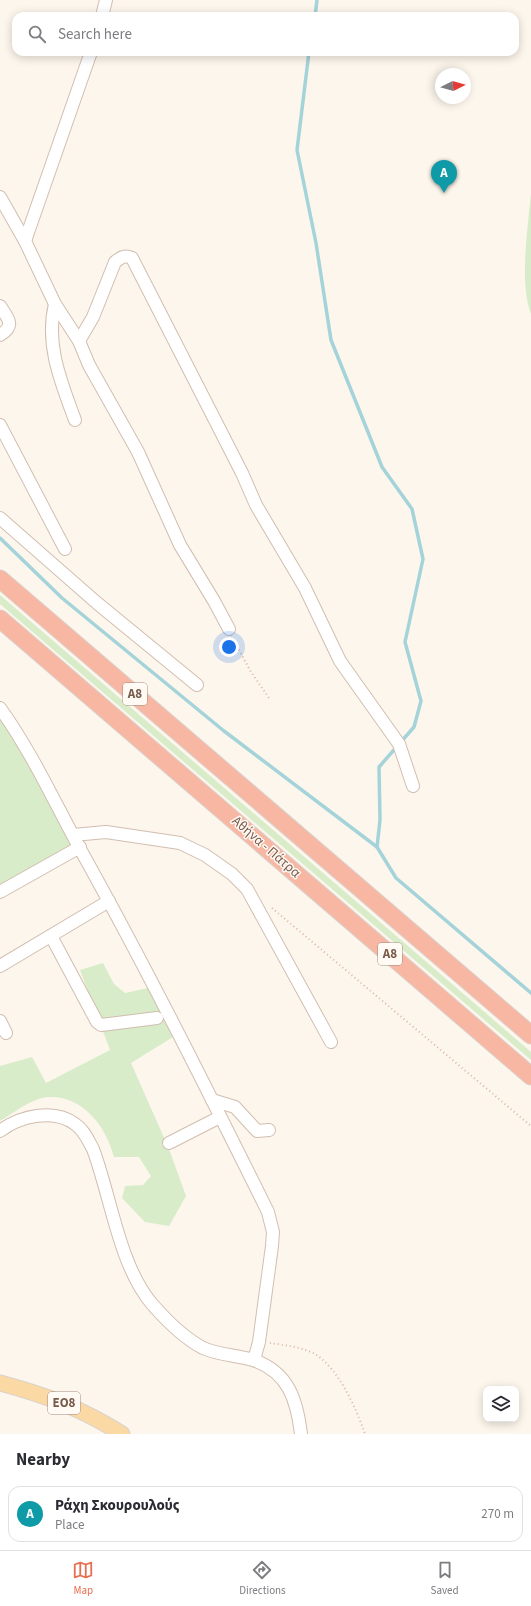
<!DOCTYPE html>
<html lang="en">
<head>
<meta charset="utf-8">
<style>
	:root { --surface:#fff; --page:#f7f7f7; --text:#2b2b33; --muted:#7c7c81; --line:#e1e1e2; --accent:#e76f51 }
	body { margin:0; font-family:"Source Sans 3",sans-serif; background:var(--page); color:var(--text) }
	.controls { position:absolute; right:12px; bottom:12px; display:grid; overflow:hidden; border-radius:8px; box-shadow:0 2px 10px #0003 }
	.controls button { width:36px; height:36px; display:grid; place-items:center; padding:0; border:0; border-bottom:1px solid var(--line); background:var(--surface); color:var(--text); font:20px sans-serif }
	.compass { position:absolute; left:435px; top:68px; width:36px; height:36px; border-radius:50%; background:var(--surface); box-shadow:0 2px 10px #0003; rotate:85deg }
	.you { position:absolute; left:229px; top:647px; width:14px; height:14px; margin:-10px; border:3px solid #fff; border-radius:50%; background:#1a73e8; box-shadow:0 0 0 6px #1a73e833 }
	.badge { display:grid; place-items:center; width:26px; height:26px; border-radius:50%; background:var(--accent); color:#fff; font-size:13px; font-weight:700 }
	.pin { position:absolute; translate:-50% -33px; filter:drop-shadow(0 1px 2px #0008) }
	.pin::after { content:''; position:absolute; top:21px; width:14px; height:12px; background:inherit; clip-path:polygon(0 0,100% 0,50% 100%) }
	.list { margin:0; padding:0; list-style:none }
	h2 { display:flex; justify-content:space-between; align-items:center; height:52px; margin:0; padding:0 16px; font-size:17px }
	h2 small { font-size:13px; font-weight:400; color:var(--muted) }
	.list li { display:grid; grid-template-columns:26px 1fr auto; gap:12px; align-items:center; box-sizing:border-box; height:56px; margin:0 8px 8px; padding:0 8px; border:1px solid var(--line); border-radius:12px }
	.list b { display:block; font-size:15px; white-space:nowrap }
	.list p { margin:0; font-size:13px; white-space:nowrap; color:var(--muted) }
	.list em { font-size:13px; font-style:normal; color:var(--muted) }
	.icon { flex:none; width:22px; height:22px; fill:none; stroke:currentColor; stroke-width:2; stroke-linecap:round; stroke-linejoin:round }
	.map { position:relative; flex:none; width:531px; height:1434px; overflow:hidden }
	.search { position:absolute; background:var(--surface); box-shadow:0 2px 10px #0003; left:12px; right:12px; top:12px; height:44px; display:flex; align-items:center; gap:10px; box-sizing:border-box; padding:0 14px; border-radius:12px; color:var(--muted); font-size:15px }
	.sheet { height:116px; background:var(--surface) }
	nav { display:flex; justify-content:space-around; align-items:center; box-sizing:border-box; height:56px; border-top:1px solid var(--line); background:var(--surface); font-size:11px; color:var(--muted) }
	nav a { display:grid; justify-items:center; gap:2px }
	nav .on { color:var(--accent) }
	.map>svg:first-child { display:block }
	.green { fill:#d8ecc9 }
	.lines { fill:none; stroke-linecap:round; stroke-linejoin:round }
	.stream { stroke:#a5d3da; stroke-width:3.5 }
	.minor-casing { stroke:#d1beb0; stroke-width:14 }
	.major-casing { stroke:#dad1cd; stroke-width:17 }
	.highway-casing { stroke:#dad1cd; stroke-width:19 }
	.path { stroke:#d9b8a5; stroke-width:2; stroke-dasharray:1 3; stroke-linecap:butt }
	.minor { stroke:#fff; stroke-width:12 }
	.major { stroke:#fbd9a5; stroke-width:15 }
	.highway { stroke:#f7b7a3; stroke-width:17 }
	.labels { text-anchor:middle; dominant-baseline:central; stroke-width:3; stroke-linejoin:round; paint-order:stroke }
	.shield { fill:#fffaf3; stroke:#a28b7f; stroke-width:1 }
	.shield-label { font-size:13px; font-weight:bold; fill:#7a5c4d }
	.street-label { font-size:14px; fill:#7a5c4d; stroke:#fffaf3 }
</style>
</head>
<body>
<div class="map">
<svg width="531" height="1434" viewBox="0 0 531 1434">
	<rect width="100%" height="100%" fill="#fdf6ec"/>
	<g class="green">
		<path d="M531 193V314C519 283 528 227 531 193Z"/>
		<path d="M0 595 531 1052V1060L0 604Z"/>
		<path d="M0 716 41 783 71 846 3 884H0Z"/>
		<path d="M103 963 114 984 125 993 148 988 173 1037 131 1063 169 1149 186 1196 169 1226 145 1222 122 1198 125 1186 143 1185 151 1176 139 1157H114C106 1127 84 1096 49 1097 32 1098 15 1112 0 1121V1066L32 1057 46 1083 110 1050 80 970Z"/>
	</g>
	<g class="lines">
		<g class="stream">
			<path d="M315 16 317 0"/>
			<path d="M309 52 297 150 316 243 331 340 382 467 412 509 423 559 405 642 421 701 414 727 379 767 380 820 377 847"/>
			<path d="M0 538 62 598 224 731 377 847 396 878 531 993"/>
		</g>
		<defs>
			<g id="minor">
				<path d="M102 16 106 0"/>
				<path d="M0 197 25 241 55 304 79 341 89 365 138 452 180 545 214 601 229 629"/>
				<path d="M25 241 91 52"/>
				<path d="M55 304C45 344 61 382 75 420"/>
				<path d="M0 306C8 319 16 325 0 335"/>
				<path d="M79 341 93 317 115 262C121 257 125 255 132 258L242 473 256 505 305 588 340 661 399 744 413 786"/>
				<path d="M0 425 65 549"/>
				<path d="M0 518 97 603 197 685"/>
				<path d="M0 708C31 751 54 801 79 847 146 967 207 1089 268 1212L273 1232 272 1246 259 1342 254 1360"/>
				<path d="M73 835 106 832 180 843 205 855 232 874 247 889 331 1042"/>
				<path d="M0 892 80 847"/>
				<path d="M51 936 97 1022 101 1025 157 1018"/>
				<path d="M0 966 109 901"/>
				<path d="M0 1021 6 1033"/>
				<path d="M212 1100 235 1107 257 1131 269 1130"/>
				<path d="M0 1131C20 1116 54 1108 75 1124 84 1130 88 1140 93 1149 111 1197 119 1265 152 1304 166 1320 184 1338 203 1348 218 1355 237 1355 253 1360 289 1372 297 1401 301 1434"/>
				<path d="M169 1143 220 1117"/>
			</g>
			<path id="major" d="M0 1383C45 1395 83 1409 122 1434"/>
			<g id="highway">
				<path d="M0 579 531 1035"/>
				<path d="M0 619 531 1076"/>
			</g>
		</defs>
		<use href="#minor" class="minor-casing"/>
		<use href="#major" class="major-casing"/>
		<use href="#highway" class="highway-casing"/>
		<g class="path">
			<path d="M233 639 251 672 269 698"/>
			<path d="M272 908 531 1126"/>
			<path d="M270 1343C284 1345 305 1347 318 1356 340 1372 356 1408 365 1434"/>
		</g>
		<use href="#minor" class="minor"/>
		<use href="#major" class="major"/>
		<use href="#highway" class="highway"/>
	</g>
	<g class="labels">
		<g class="shield">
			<rect x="123" y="683" width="24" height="22" rx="3"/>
			<rect x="378" y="943" width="24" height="22" rx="3"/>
			<rect x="48" y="1392" width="32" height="22" rx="3"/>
		</g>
		<g class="shield-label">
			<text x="135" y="694">Α8</text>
			<text x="390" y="954">Α8</text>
			<text x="64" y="1403">ΕΟ8</text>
		</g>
		<g class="street-label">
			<text transform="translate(266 847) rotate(41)">Αθήνα - Πάτρα</text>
		</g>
	</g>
</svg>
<div class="controls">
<button><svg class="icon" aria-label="layers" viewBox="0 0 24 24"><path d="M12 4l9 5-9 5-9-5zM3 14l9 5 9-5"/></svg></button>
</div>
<svg class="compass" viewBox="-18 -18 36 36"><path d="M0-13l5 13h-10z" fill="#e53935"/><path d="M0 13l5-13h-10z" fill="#7c7c81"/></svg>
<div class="you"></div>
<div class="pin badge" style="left:444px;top:193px;background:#0f9aa8">A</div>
<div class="search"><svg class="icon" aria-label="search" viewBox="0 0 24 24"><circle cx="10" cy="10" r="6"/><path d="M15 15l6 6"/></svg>Search here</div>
</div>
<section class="sheet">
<h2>Nearby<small></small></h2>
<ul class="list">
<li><span class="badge" style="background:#0f9aa8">A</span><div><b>Ράχη Σκουρουλούς</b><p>Place</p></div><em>270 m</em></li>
</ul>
</section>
<nav>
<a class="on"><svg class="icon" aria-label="map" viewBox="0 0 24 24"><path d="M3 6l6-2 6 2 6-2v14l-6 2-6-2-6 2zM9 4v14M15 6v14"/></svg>Map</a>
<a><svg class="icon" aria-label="directions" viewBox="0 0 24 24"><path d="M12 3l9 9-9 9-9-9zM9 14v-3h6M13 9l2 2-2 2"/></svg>Directions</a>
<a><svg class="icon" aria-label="saved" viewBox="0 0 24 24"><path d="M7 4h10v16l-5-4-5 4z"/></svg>Saved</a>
</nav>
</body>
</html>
